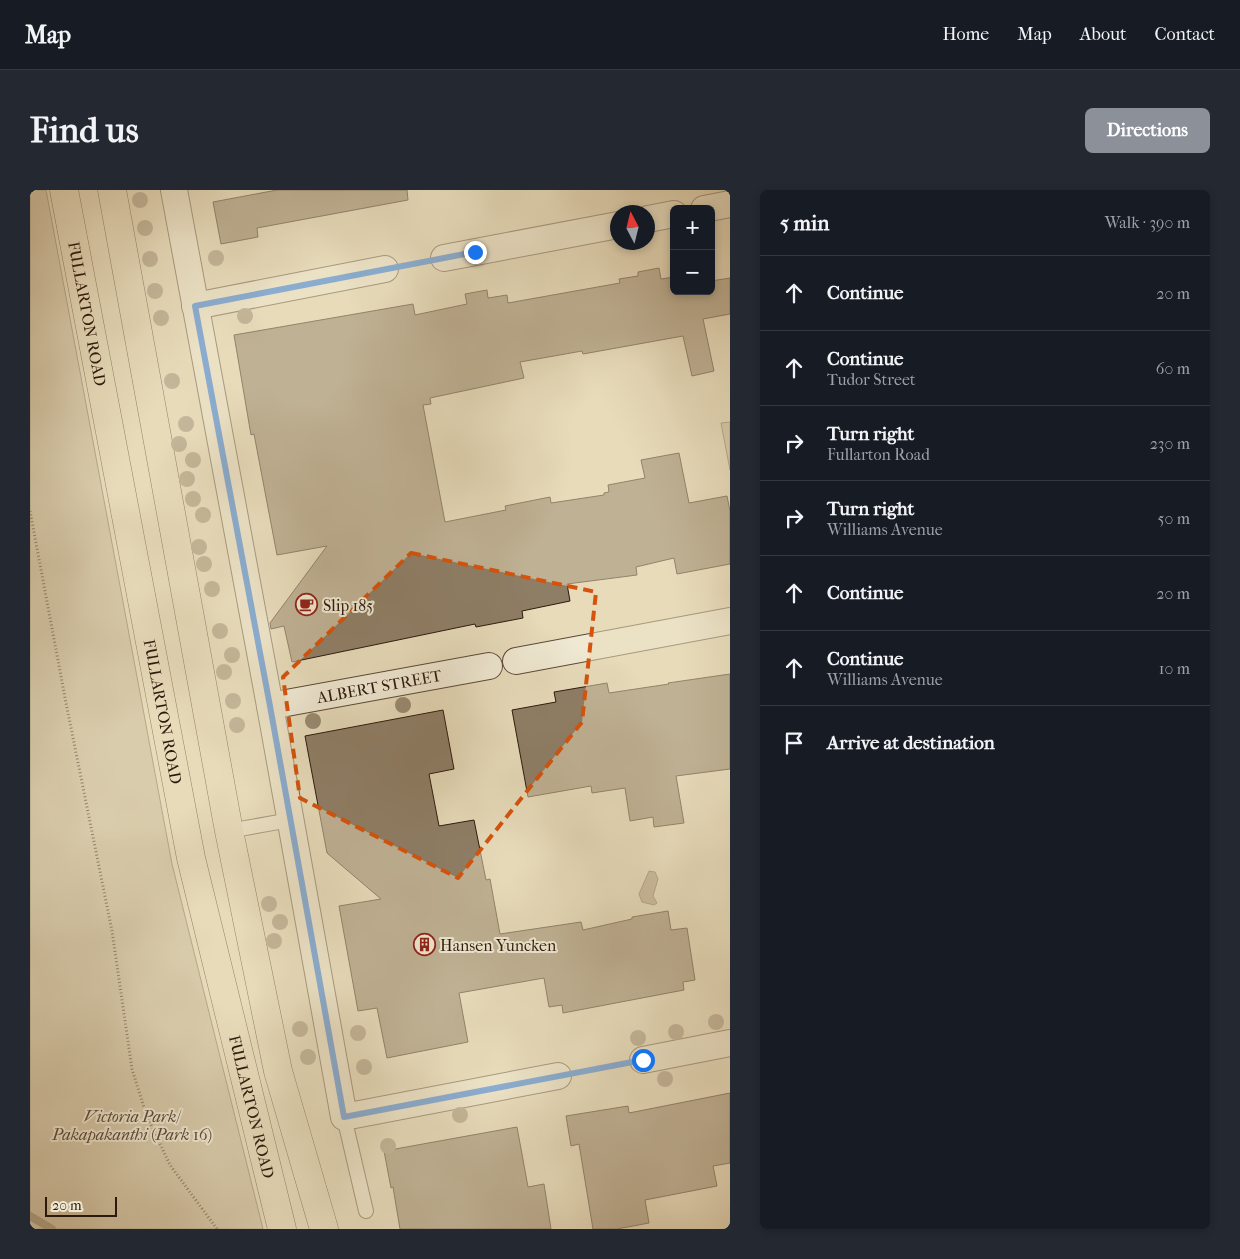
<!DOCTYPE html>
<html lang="en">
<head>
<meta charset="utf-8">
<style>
	:root { --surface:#171b24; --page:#242831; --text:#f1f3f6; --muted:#9ea1a6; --line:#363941; --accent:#8c9099 }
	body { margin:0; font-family:"IM FELL French Canon",serif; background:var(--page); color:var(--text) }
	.controls { position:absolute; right:15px; top:15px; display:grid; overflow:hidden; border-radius:8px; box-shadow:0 2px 8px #0003 }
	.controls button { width:45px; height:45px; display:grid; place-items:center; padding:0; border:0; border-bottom:1px solid var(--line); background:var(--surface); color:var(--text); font:25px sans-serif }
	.compass { position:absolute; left:580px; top:15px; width:45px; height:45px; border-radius:50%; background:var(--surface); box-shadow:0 2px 8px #0003; rotate:353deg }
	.scale { position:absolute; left:15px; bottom:12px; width:72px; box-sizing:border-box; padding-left:5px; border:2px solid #2d190c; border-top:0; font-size:14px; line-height:18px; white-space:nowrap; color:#2d190c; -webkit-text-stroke:4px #efe8d2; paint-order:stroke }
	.stop { position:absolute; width:15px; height:15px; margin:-11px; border:4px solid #1a73e8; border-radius:50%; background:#fff }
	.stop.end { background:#1a73e8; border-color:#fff; box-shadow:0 1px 5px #0008 }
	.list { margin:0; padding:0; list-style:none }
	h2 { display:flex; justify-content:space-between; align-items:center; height:65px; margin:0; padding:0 20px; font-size:21px }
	h2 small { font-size:16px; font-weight:400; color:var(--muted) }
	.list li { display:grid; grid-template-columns:32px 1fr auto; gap:15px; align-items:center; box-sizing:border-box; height:75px; padding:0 20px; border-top:1px solid var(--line) }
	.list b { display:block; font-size:19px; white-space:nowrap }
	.list p { margin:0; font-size:16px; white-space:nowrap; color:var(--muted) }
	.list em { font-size:16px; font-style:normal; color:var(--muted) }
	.icon { flex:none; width:28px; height:28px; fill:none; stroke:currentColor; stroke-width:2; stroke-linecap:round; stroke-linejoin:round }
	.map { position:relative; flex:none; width:700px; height:1039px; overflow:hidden; border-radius:8px }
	header { display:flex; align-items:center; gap:30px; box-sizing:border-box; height:70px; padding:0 25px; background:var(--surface); border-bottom:1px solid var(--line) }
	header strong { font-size:24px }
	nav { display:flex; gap:28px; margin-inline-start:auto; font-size:18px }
	.intro { display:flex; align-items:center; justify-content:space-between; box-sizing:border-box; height:120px; padding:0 30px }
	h1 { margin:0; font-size:35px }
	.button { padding:12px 22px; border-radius:8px; background:var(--accent); color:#fff; font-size:18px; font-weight:700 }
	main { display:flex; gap:30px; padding:0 30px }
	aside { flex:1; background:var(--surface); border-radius:8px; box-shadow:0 2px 8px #0003 }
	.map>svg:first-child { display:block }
	.green { fill:#c7ba9c; stroke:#7a6a54 }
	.water { fill:#a8997f; stroke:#776651 }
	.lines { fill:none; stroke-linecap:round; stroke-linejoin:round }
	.stream { stroke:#776651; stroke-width:8 }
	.building { fill:#8e7e66; stroke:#2d190c }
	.service-casing { stroke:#5c4a38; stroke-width:16 }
	.minor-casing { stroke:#5c4a38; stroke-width:28 }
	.trunk-casing { stroke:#2d190c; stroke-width:29 }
	.path { stroke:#2d190c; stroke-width:3; stroke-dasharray:1 2.5; stroke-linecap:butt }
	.service { stroke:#efe8d2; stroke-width:14 }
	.minor { stroke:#efe8d2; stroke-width:26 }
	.trunk { stroke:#e7dbba; stroke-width:28 }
	.tree { fill:#9a8b72 }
	.route { stroke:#1a73e8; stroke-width:6 }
	.marked { fill:none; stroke:#d5530c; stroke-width:4; stroke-dasharray:10 6; stroke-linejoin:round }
	.labels { text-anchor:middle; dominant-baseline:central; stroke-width:4; stroke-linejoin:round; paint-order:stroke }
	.street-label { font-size:16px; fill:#2d190c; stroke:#efe8d2 }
	.poi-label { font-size:16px; fill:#2d190c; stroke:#efe8d2; text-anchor:start }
	.park-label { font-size:16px; font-style:italic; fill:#5b4937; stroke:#efe8d2 }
</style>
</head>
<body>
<header>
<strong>Map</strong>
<nav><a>Home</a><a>Map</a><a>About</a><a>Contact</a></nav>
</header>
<div class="intro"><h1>Find us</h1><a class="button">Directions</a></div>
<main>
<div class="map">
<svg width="700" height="1039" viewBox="0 0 700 1039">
	<rect width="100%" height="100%" fill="#e7dbba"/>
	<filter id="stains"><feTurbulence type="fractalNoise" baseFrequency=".004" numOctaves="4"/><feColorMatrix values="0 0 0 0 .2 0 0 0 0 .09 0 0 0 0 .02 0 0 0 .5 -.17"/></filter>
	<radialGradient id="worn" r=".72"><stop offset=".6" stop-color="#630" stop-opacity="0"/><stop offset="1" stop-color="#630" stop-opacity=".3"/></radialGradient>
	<g class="green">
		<path d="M0 0H16L142 674 233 1039H0Z"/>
		<path d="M700 232V280L691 233Z"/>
	</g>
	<path class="water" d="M619 681 625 682 628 689 623 706 627 713 624 715 612 712 609 704Z"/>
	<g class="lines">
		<path class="stream" d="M0 1026 22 1039"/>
	</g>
	<g class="building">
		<path d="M247 0H377L378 10 227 38 228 47 191 54 183 12Z"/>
		<path d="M629 78 631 89 644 87V101H681V91L700 88V124L673 129 684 181 662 186 653 146 553 164 552 161 490 172 494 188 400 208 401 214 393 215 415 332 476 320 475 316 520 307 521 313 574 305V303L579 302 578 295 615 288 611 270 649 263 659 313 697 306 700 321V374L647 384 644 368 606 377 607 385 537 394 540 411 492 421 493 428 446 437 445 434 262 472 254 436 241 439 240 433 297 356 247 365 224 244 221 245 204 145 383 114 385 125 437 114 435 104 457 100 458 108 477 105 478 113 590 93 589 89 608 86V82Z"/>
		<path d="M700 484V579L646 586 654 633 624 637 623 627 600 631 595 598 562 603 561 596 498 607 482 520 526 512 524 502 577 493 579 503 639 494 638 493Z"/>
		<path d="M413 520 424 579 399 584 409 636 444 630 456 690 460 689 470 744 551 732 553 740 602 729V727L638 721 641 740 657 738 665 790 653 792 654 800 533 823 532 815 519 817 514 788 429 803 438 852 357 868 347 818 328 821 309 716 351 709 297 663 275 546Z"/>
		<path d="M700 903V973L683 976 687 996 615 1010 619 1033 587 1039H563L549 954 541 956 536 926 598 916 599 923Z"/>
		<path d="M487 937 498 997 514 994 521 1039H370L363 997 361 998 354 961Z"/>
	</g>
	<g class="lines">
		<defs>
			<g id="service">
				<path d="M199 641 260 630"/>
				<path d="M314 927 336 1021"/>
			</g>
			<g id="minor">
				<path d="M144 0 240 516 314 927 528 886"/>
				<path d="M674 19 700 14"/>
				<path d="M618 29 644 24"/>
				<path d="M414 68 588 35"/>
				<path d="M165 116 355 79"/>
				<path d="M486 471 700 431"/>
				<path id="s1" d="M240 516 459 476"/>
				<path d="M613 870 700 853"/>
			</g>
			<g id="trunk">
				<path id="s2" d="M34 0 161 668 252 1039"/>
				<path d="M82 0 199 641 248 881 294 1039"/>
			</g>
		</defs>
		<use href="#service" class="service-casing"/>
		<use href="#minor" class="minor-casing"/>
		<use href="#trunk" class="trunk-casing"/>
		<g class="path">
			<path d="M378 75 391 72"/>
			<path d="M0 321 36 513 82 741 102 879 116 924 140 975 187 1039"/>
			<path d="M552 882 590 874"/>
		</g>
		<use href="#service" class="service"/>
		<use href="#minor" class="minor"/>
		<use href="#trunk" class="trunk"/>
	</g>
	<g class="tree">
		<circle cx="110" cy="10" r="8"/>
		<circle cx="115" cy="38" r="8"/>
		<circle cx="186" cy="68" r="8"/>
		<circle cx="120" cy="69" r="8"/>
		<circle cx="125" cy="101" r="8"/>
		<circle cx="215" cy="126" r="8"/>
		<circle cx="131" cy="128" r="8"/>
		<circle cx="142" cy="191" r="8"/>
		<circle cx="156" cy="234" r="8"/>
		<circle cx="149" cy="254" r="8"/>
		<circle cx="163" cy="270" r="8"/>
		<circle cx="157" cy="289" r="8"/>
		<circle cx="163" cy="309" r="8"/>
		<circle cx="173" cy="325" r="8"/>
		<circle cx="169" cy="357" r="8"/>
		<circle cx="174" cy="374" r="8"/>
		<circle cx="182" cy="399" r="8"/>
		<circle cx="190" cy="441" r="8"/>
		<circle cx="202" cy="465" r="8"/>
		<circle cx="194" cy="482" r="8"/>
		<circle cx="203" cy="511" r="8"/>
		<circle cx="373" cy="515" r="8"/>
		<circle cx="283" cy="531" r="8"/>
		<circle cx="207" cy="535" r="8"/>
		<circle cx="239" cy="714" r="8"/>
		<circle cx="250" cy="732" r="8"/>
		<circle cx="244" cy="751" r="8"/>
		<circle cx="686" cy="832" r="8"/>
		<circle cx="270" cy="839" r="8"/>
		<circle cx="646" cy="842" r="8"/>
		<circle cx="328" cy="843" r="8"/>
		<circle cx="608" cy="848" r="8"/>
		<circle cx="278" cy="867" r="8"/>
		<circle cx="334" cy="877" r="8"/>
		<circle cx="635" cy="889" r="8"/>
		<circle cx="430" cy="925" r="8"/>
		<circle cx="358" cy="956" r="8"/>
	</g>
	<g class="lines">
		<path class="route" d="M445 62 165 116 240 516 314 927 613 870"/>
	</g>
	<path d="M0 0H700V1039H0ZM381 363 566 402 552 532 428 688 270 608 253 487Z" fill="#e7dbba" fill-opacity=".55" fill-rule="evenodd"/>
	<path class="marked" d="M381 363 566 402 552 532 428 688 270 608 253 487Z"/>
	<defs>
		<symbol id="cafe-ring" viewBox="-11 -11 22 22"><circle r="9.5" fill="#efe8d2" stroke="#8f2418" stroke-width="1.5"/><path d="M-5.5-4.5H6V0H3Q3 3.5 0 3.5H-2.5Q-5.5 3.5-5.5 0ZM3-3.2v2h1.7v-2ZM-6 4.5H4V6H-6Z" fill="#8f2418"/></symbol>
		<symbol id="building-ring" viewBox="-11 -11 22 22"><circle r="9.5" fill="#efe8d2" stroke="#8f2418" stroke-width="1.5"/><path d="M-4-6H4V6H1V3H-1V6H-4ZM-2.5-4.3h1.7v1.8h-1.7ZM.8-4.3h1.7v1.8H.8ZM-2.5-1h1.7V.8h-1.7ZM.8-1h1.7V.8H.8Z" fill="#8f2418"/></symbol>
	</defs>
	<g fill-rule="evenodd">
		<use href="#cafe-ring" x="264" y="402" width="25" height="25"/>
		<use href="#building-ring" x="382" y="742" width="25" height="25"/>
	</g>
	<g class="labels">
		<g class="street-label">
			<text stroke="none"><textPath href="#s2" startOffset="126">FULLARTON ROAD</textPath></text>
			<text stroke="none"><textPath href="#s1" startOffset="111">ALBERT STREET</textPath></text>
			<text stroke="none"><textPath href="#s2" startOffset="531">FULLARTON ROAD</textPath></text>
			<text stroke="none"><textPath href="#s2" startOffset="936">FULLARTON ROAD</textPath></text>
		</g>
		<g class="poi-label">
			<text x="293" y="415">Slip 185</text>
			<text x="410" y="755">Hansen Yuncken</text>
		</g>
		<g class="park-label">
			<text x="102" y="926">Victoria Park/<tspan x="102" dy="18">Pakapakanthi (Park 16)</tspan></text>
		</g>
	</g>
	<rect width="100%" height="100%" filter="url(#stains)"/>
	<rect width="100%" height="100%" fill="url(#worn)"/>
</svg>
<div class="controls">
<button>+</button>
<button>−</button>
</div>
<svg class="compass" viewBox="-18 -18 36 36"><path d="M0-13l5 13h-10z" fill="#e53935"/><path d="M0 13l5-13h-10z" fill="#9ea1a6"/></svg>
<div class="scale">20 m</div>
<div class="stop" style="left:613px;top:870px"></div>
<div class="stop end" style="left:445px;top:62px"></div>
</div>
<aside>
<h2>5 min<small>Walk · 390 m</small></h2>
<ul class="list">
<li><svg class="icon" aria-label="ahead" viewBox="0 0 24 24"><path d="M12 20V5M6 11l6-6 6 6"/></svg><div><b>Continue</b></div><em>20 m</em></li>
<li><svg class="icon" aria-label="ahead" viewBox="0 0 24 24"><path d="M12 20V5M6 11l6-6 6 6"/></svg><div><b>Continue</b><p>Tudor Street</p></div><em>60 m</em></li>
<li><svg class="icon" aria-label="right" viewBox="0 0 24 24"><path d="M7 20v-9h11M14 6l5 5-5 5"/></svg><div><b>Turn right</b><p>Fullarton Road</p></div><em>230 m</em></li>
<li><svg class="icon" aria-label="right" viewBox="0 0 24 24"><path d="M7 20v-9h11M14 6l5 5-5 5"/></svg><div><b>Turn right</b><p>Williams Avenue</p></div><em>50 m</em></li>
<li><svg class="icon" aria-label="ahead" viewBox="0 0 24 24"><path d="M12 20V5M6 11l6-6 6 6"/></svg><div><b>Continue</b></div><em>20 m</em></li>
<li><svg class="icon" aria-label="ahead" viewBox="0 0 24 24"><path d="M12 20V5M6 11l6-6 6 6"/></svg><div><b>Continue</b><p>Williams Avenue</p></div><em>10 m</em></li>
<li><svg class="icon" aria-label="arrive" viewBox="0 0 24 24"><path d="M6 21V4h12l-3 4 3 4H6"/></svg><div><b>Arrive at destination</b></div></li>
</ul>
</aside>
</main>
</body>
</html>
